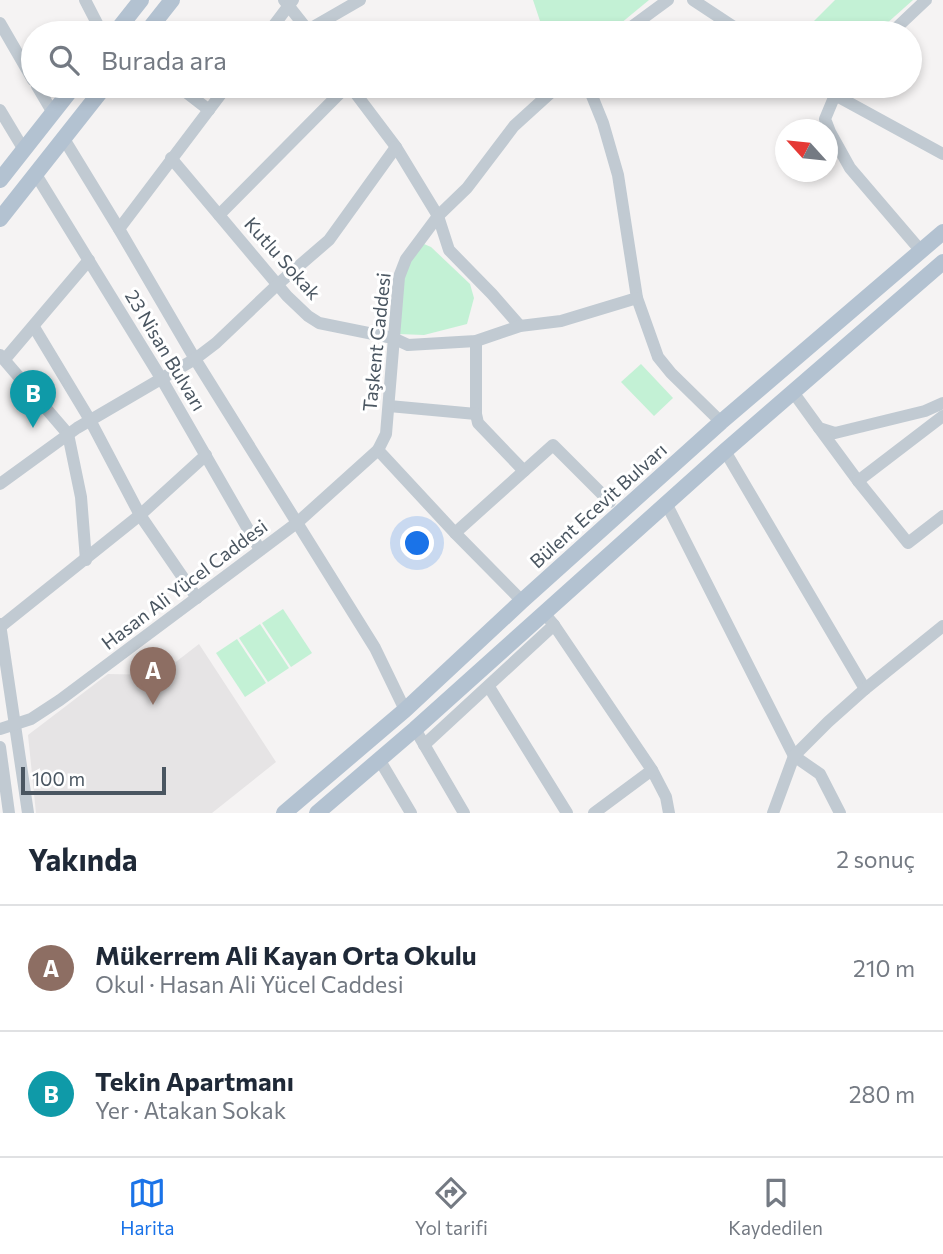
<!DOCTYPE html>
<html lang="tr">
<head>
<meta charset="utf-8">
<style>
	:root { --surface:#fff; --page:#f6f6f7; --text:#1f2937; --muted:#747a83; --line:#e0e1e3; --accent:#1a73e8 }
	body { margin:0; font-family:Commissioner,sans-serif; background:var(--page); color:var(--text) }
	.compass { position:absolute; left:775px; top:119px; width:63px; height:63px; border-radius:50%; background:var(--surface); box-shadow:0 4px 10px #0003; rotate:297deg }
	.scale { position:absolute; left:21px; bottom:18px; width:145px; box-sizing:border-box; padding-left:7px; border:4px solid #4a5661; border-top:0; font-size:19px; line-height:24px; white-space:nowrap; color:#4a5661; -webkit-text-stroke:5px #fff; paint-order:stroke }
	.you { position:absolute; left:418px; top:544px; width:24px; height:24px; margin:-18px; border:5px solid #fff; border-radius:50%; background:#1a73e8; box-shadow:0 0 0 10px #1a73e833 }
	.badge { display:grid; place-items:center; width:46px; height:46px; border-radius:50%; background:var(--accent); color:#fff; font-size:23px; font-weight:700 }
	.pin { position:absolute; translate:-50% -58px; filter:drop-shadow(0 2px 4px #0008) }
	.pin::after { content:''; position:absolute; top:37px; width:24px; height:21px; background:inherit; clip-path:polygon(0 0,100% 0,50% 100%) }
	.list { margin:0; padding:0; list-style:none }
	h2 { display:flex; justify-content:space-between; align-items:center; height:91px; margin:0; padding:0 28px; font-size:30px }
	h2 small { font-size:23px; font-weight:400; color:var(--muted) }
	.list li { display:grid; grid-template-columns:46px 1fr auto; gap:21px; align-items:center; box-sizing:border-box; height:126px; padding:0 28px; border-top:2px solid var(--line) }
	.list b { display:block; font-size:26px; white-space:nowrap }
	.list p { margin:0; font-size:23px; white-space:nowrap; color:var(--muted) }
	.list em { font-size:23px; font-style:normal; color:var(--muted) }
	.icon { flex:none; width:38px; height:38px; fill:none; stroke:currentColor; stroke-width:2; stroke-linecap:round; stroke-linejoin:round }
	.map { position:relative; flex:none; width:943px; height:813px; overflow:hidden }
	.search { position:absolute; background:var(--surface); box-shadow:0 4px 10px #0003; left:21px; right:21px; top:21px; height:77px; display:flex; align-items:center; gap:18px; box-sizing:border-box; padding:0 24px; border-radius:38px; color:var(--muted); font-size:26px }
	.sheet { height:343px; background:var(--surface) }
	nav { display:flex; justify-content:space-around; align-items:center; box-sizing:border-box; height:98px; border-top:2px solid var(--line); background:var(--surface); font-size:19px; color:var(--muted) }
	nav a { display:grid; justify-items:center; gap:4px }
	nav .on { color:var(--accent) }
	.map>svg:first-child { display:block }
	.education { fill:#e6e4e5 }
	.green { fill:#c3f1d5 }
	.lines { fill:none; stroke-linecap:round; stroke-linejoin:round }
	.minor { stroke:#c1cad2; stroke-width:12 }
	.major { stroke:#b3c2d1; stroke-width:16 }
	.labels { text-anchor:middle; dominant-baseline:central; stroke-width:6; stroke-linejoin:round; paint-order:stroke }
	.street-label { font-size:19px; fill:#4a5661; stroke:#fff }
</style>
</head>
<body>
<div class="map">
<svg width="943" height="813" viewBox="0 0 943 813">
	<rect width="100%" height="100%" fill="#f5f3f3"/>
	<path class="education" d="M199 644 276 762 212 813H36L28 735 108 674 159 675Z"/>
	<g class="green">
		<path d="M533 0H649L609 33H544Z"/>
		<path d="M835 0H913L876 33H802Z"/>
		<path d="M424 244 431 247 470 284 474 298 467 324 424 335 398 334 402 278 409 260Z"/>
		<path d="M641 364 673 398 654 416 621 382Z"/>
		<path d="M283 609 312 653 291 667 262 623Z"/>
		<path d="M260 624 289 668 268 682 239 638Z"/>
		<path d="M237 639 266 683 245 697 216 653Z"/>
	</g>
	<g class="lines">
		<g class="minor">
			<path d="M85 0 102 33"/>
			<path d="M284 0 310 33"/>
			<path d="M693 0 743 33"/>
			<path d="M0 23 33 80"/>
			<path d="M308 30 360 0"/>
			<path d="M268 33 293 0"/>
			<path d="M623 33 668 0"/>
			<path d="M891 33 926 0"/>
			<path d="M37 86 53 113"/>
			<path d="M178 86 209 110"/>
			<path d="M350 86 396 147 438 216 449 250 492 294 520 326"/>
			<path d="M588 86 603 123 618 175 637 298 658 357 671 373 721 422"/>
			<path d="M821 86 835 95 943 154"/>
			<path d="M841 86 835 95 825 119 830 132 850 168 921 251"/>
			<path d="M0 110 24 150"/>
			<path d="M64 139 119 229 195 359 375 648 405 710"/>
			<path d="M171 158 287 296 308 316 319 323 393 338 408 345 476 341 520 326 561 321 637 298"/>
			<path d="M35 173 161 378 260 550"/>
			<path d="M219 215 347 86"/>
			<path d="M119 229 227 86"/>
			<path d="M34 327 90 420 140 515 197 598"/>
			<path d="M476 341V414L478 423 524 471"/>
			<path d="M0 355 68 434 81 497 86 560"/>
			<path d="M5 359 89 260"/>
			<path d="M793 392 819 428 835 433 925 411 943 403"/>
			<path d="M389 406 476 414"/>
			<path d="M819 428 858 481 908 543 943 516"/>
			<path d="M725 451 865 689"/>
			<path d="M858 481 943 416"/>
			<path d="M0 484 77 428 195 359 216 343 278 284 329 240 396 147"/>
			<path d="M666 503 794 756 820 774 840 813"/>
			<path d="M455 533 553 445 610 502"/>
			<path d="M522 601 455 533 378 450 386 434 399 277 406 259 438 216 467 188 514 126 558 86"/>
			<path d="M544 613 554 625 652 770 666 797 669 813"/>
			<path d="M0 624 28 813"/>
			<path d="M0 627 140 515 206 455"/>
			<path d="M489 687 567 813"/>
			<path d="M0 729 31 719 60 700 298 522 378 450"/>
			<path d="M415 729 464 813"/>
			<path d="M424 745 554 625"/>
			<path d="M0 747 9 813"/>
			<path d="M379 759 411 813"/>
			<path d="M594 813 652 770"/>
			<path d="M773 813 794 756 828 722 865 689 943 626"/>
		</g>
		<g class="major">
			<path d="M115 33 141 0"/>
			<path d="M146 33 172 0"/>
			<path d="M0 180 74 86"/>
			<path d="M0 219 105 86"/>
			<path d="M284 813 405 710 522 601 721 422 943 232"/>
			<path d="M317 813 415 729 725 451 943 262"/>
		</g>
	</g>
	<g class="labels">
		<g class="street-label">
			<text transform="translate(283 258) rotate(48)">Kutlu Sokak</text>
			<text transform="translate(376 342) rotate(-84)">Taşkent Caddesi</text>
			<text transform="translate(166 350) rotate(59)">23 Nisan Bulvarı</text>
			<text transform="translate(598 505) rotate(-42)">Bülent Ecevit Bulvarı</text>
			<text transform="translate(184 584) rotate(-37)">Hasan Ali Yücel Caddesi</text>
		</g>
	</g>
</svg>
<svg class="compass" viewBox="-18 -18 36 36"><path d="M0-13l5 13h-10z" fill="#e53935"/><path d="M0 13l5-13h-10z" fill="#747a83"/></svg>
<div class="scale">100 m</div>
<div class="you"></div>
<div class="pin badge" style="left:153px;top:705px;background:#8d6e63">A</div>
<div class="pin badge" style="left:33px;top:428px;background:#0f9aa8">B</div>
<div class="search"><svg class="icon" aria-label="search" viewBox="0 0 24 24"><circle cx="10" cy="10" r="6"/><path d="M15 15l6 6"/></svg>Burada ara</div>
</div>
<section class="sheet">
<h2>Yakında<small>2 sonuç</small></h2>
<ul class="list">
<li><span class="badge" style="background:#8d6e63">A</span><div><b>Mükerrem Ali Kayan Orta Okulu</b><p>Okul · Hasan Ali Yücel Caddesi</p></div><em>210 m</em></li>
<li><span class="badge" style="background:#0f9aa8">B</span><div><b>Tekin Apartmanı</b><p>Yer · Atakan Sokak</p></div><em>280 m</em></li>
</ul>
</section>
<nav>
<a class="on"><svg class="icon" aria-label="map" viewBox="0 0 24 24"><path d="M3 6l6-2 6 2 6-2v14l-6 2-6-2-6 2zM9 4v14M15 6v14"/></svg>Harita</a>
<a><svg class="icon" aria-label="directions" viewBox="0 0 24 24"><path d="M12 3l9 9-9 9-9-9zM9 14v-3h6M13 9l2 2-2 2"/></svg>Yol tarifi</a>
<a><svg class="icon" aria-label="saved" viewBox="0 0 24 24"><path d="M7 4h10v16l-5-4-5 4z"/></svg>Kaydedilen</a>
</nav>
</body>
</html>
